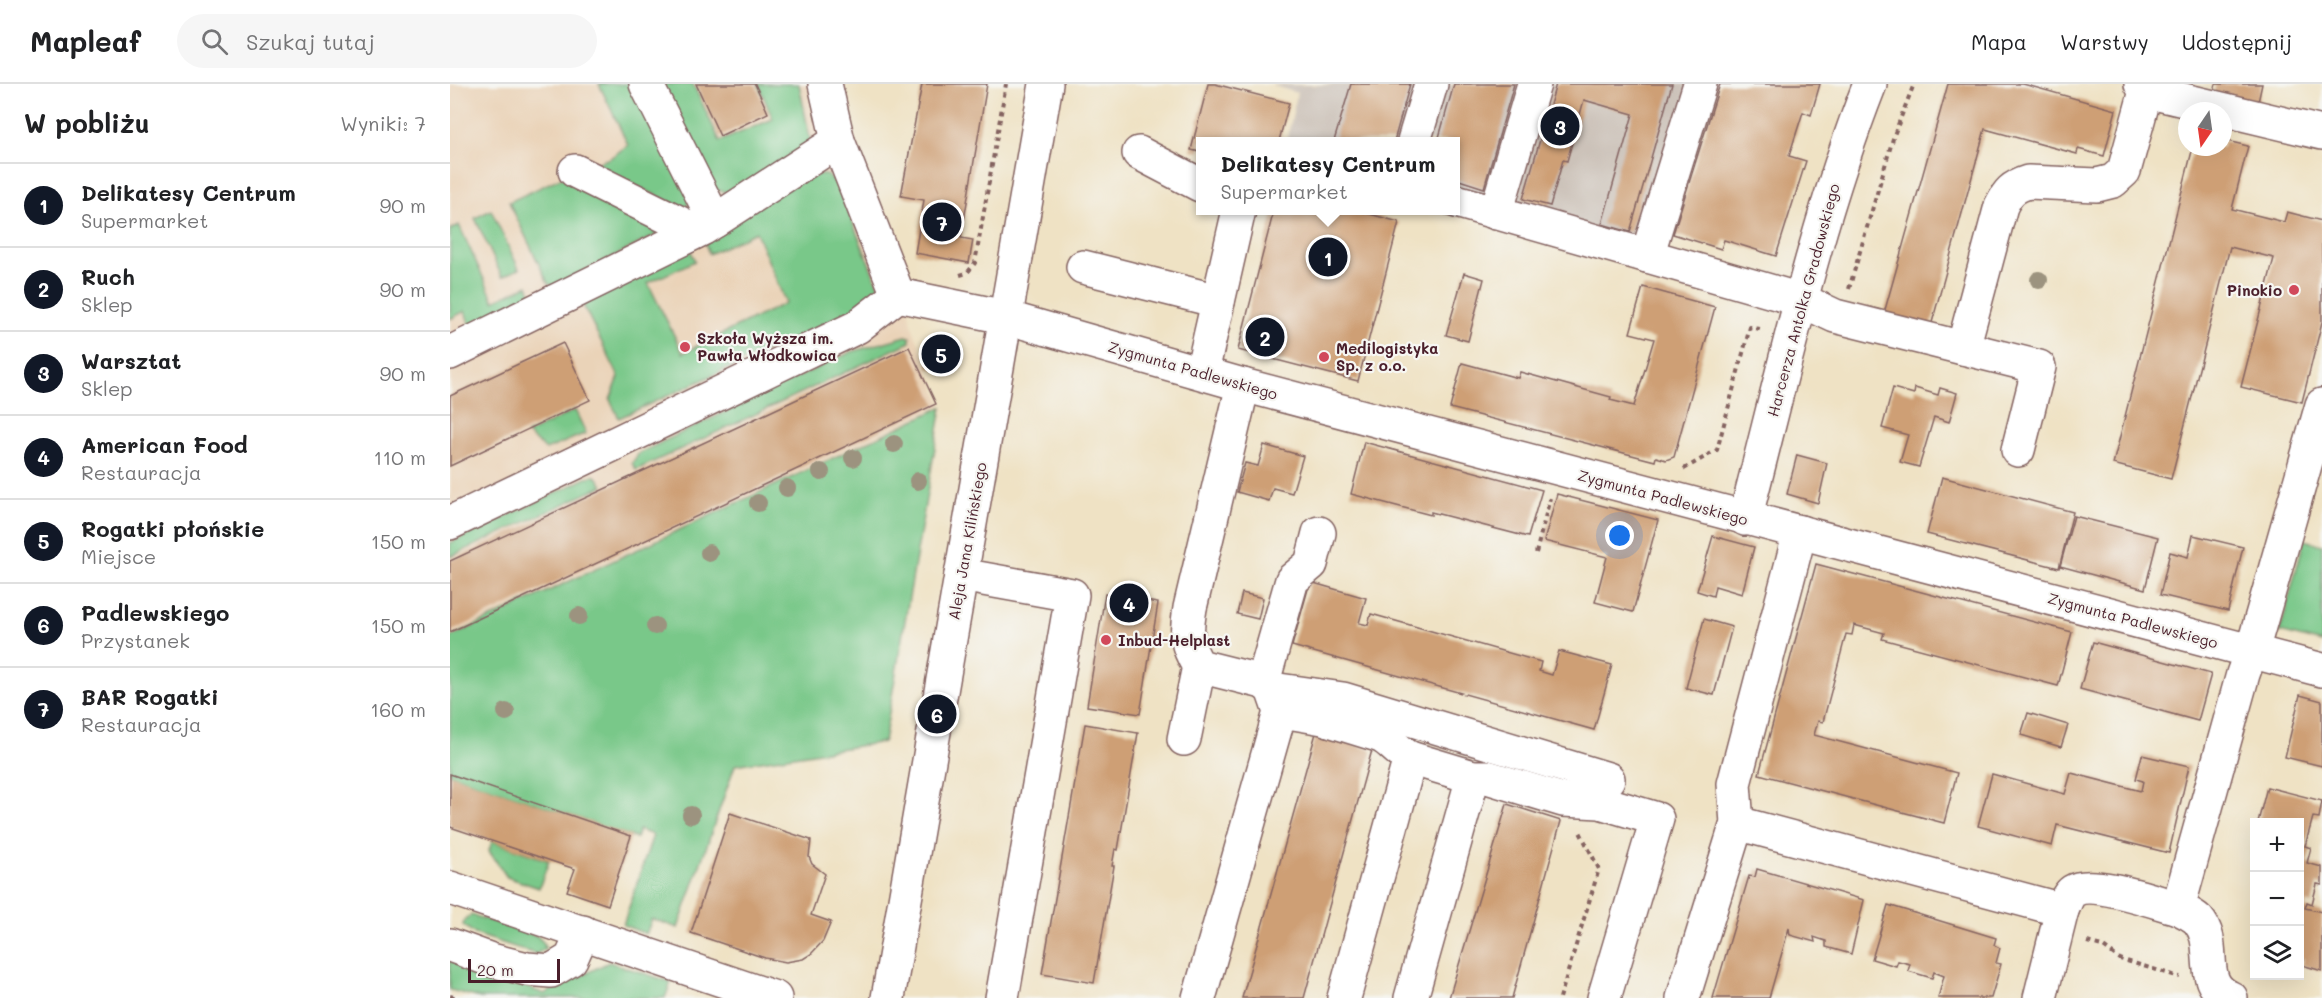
<!DOCTYPE html>
<html lang="pl">
<head>
<meta charset="utf-8">
<style>
	:root { --surface:#fff; --page:#f6f6f6; --text:#202124; --muted:#757577; --line:#e0e0e0; --accent:#111827 }
	body { margin:0; font-family:Mali,sans-serif; background:var(--page); color:var(--text) }
	.controls { position:absolute; right:18px; bottom:18px; display:grid; overflow:hidden; border-radius:0px; box-shadow:0 6px 24px #0002 }
	.controls button { width:54px; height:54px; display:grid; place-items:center; padding:0; border:0; border-bottom:2px solid var(--line); background:var(--surface); color:var(--text); font:30px sans-serif }
	.compass { position:absolute; left:1728px; top:18px; width:54px; height:54px; border-radius:50%; background:var(--surface); box-shadow:0 6px 24px #0002; rotate:193deg }
	.scale { position:absolute; left:18px; bottom:15px; width:92px; box-sizing:border-box; padding-left:6px; border:3px solid #4a1f2b; border-top:0; font-size:16px; line-height:21px; white-space:nowrap; color:#4a1f2b; -webkit-text-stroke:4px #f6f6f2; paint-order:stroke }
	.you { position:absolute; left:1170px; top:452px; width:21px; height:21px; margin:-15px; border:4px solid #fff; border-radius:50%; background:#1a73e8; box-shadow:0 0 0 9px #1a73e833 }
	.badge { display:grid; place-items:center; width:39px; height:39px; border-radius:50%; background:var(--accent); color:#fff; font-size:20px; font-weight:700 }
	.pin { position:absolute; translate:-50% -50%; border:3px solid #fff; box-shadow:0 2px 6px #0006 }
	.popup { position:absolute; left:746px; top:53px; width:264px; height:78px; box-sizing:border-box; display:grid; place-content:center; border-radius:0px; background:var(--surface); filter:drop-shadow(0 2px 4px #0005); font-size:20px; white-space:nowrap; color:var(--muted) }
	.popup b { font-size:22px; color:var(--text) }
	.popup::after { content:''; position:absolute; left:50%; top:100%; margin-left:-12px; border:12px solid transparent; border-top-color:var(--surface) }
	.list { margin:0; padding:0; list-style:none }
	h2 { display:flex; justify-content:space-between; align-items:center; height:78px; margin:0; padding:0 24px; font-size:26px }
	h2 small { font-size:20px; font-weight:400; color:var(--muted) }
	.list li { display:grid; grid-template-columns:39px 1fr auto; gap:18px; align-items:center; box-sizing:border-box; height:84px; padding:0 24px; border-top:2px solid var(--line) }
	.list b { display:block; font-size:22px; white-space:nowrap }
	.list p { margin:0; font-size:20px; white-space:nowrap; color:var(--muted) }
	.list em { font-size:20px; font-style:normal; color:var(--muted) }
	.icon { flex:none; width:33px; height:33px; fill:none; stroke:currentColor; stroke-width:2; stroke-linecap:round; stroke-linejoin:round }
	.map { position:relative; flex:none; width:1872px; height:914px; overflow:hidden }
	header { display:flex; align-items:center; gap:36px; box-sizing:border-box; height:84px; padding:0 30px; background:var(--surface); border-bottom:2px solid var(--line) }
	header strong { font-size:28px }
	nav { display:flex; gap:33px; margin-inline-start:auto; font-size:21px }
	.search { width:420px; height:54px; background:var(--page); display:flex; align-items:center; gap:15px; box-sizing:border-box; padding:0 21px; border-radius:33px; color:var(--muted); font-size:22px }
	main { display:flex }
	aside { flex:1; background:var(--surface) }
	.map>svg:first-child { display:block }
	.built { fill:#ead3b8 }
	.industrial { fill:#ccc2b9 }
	.green { fill:#79c889; stroke:#62745a; stroke-width:1.5 }
	.building { fill:#ce9f75 }
	.lines { fill:none; stroke-linecap:round; stroke-linejoin:round }
	.minor-casing { stroke:#846361; stroke-width:36 }
	.major-casing { stroke:#846361; stroke-width:36 }
	.path { stroke:#846361; stroke-width:4; stroke-dasharray:4.5 4.5; stroke-linecap:butt }
	.minor { stroke:#fff; stroke-width:33 }
	.major { stroke:#fff; stroke-width:33 }
	.tree { fill:#9c937f }
	.poi-dot { fill:#d1495b; stroke:#f6f6f2; stroke-width:2 }
	.labels { text-anchor:middle; dominant-baseline:central; stroke-width:4.5; stroke-linejoin:round; paint-order:stroke }
	.poi-label { font-size:15px; font-weight:bold; fill:#4a1f2b; stroke:#f6f6f2; text-anchor:start }
	.street-label { font-size:15px; fill:#4a1f2b; stroke:#f6f6f2 }
</style>
</head>
<body>
<header>
<strong>Mapleaf</strong>
<div class="search"><svg class="icon" aria-label="search" viewBox="0 0 24 24"><circle cx="10" cy="10" r="6"/><path d="M15 15l6 6"/></svg>Szukaj tutaj</div>
<nav><a>Mapa</a><a>Warstwy</a><a>Udostępnij</a></nav>
</header>
<main>
<aside>
<h2>W pobliżu<small>Wyniki: 7</small></h2>
<ul class="list">
<li><span class="badge">1</span><div><b>Delikatesy Centrum</b><p>Supermarket</p></div><em>90 m</em></li>
<li><span class="badge">2</span><div><b>Ruch</b><p>Sklep</p></div><em>90 m</em></li>
<li><span class="badge">3</span><div><b>Warsztat</b><p>Sklep</p></div><em>90 m</em></li>
<li><span class="badge">4</span><div><b>American Food</b><p>Restauracja</p></div><em>110 m</em></li>
<li><span class="badge">5</span><div><b>Rogatki płońskie</b><p>Miejsce</p></div><em>150 m</em></li>
<li><span class="badge">6</span><div><b>Padlewskiego</b><p>Przystanek</p></div><em>150 m</em></li>
<li><span class="badge">7</span><div><b>BAR Rogatki</b><p>Restauracja</p></div><em>160 m</em></li>
</ul>
</aside>
<div class="map">
<svg width="1872" height="914" viewBox="0 0 1872 914">
	<rect width="100%" height="100%" fill="#f6f6f2"/>
	<filter id="ink" filterUnits="userSpaceOnUse"><feTurbulence type="fractalNoise" baseFrequency=".0167" numOctaves="2"/><feDisplacementMap in="SourceGraphic" scale="12" xChannelSelector="R" yChannelSelector="G"/><feConvolveMatrix kernelMatrix="1 2 1 2 8 2 1 2 1" color-interpolation-filters="sRGB"/></filter>
	<filter id="wash" filterUnits="userSpaceOnUse"><feTurbulence type="fractalNoise" baseFrequency=".008" numOctaves="4" result="noise"/><feDisplacementMap in="SourceGraphic" scale="24" xChannelSelector="R" yChannelSelector="G"/><feGaussianBlur stdDeviation="1.35" result="paint"/><feColorMatrix in="noise" values="0 0 0 0 0 0 0 0 0 0 0 0 0 0 0 0 0 1.4 0 .05"/><feComposite in="paint" operator="in"/></filter>
	<g filter="url(#wash)">
		<rect width="100%" height="100%" fill="#efe2c4"/>
		<path class="built" d="M0 0H393L396 39 448 184 462 242 492 323 0 553Z"/>
		<path class="industrial" d="M1250 0 1197 172 1006 115V57H837L847 9 821 1Z"/>
		<g class="green">
			<path d="M149 0H184L239 115 238 121 234 124 148 85 149 78 160 74 178 61Z"/>
			<path d="M207 0H243L270 57 323 35 308 0H349L361 60 280 109 262 105Z"/>
			<path d="M367 90 377 91 387 100 430 206 395 231 169 334 160 316 169 293 130 215 239 163 245 177 198 199 233 269 336 219 306 148 259 170 254 156 347 97Z"/>
			<path d="M112 93 212 148 104 203 98 199 59 118Z"/>
			<path d="M41 126 69 185 52 193 25 134Z"/>
			<path d="M9 141 44 217 78 201 82 211 21 245 15 227 0 235V146Z"/>
			<path d="M456 252 460 253V258L186 386 182 379 189 369 401 268Z"/>
			<path d="M492 323 434 658 285 681 228 844 202 835 196 850 173 841 203 751 189 746 186 754 0 690V553Z"/>
			<path d="M125 326 136 349 96 366 77 350Z"/>
			<path d="M143 391 148 394 153 402 0 473V459Z"/>
			<path d="M1854 456 1872 461V559L1830 548Z"/>
			<path d="M42 757 99 777 89 804 57 793 39 767Z"/>
			<path d="M22 831 87 852 94 859 95 865 86 870 25 850 13 841 15 835Z"/>
			<path d="M0 873 94 910 159 878 221 898 215 914H30L0 906Z"/>
		</g>
		<g id="blocks">
			<g class="building">
				<path d="M246 0H305L318 29 270 52Z"/>
				<path d="M472 0H537L511 154 523 156 519 179 465 169 474 116 451 112Z"/>
				<path d="M758 0H765L839 19 829 57H750V68L741 66Z"/>
				<path d="M901 0H960L944 57H884Z"/>
				<path d="M1004 0H1064L1034 104 1006 95V57H988Z"/>
				<path d="M1106 0H1222L1180 148 1152 140 1183 30 1134 16 1117 77 1113 76 1100 122 1073 115Z"/>
				<path d="M1270 0H1370L1361 31 1353 28 1339 72 1356 77 1326 172 1274 156 1271 165 1223 150Z"/>
				<path d="M1498 0H1573L1666 26 1654 72 1628 65 1627 70 1535 45 1480 246 1433 233Z"/>
				<path d="M1766 0H1812L1807 23 1763 11Z"/>
				<path d="M1773 56 1798 62 1782 125 1834 138 1837 128 1872 137V238L1852 318 1791 303 1824 174 1780 163 1721 395 1663 380 1743 63H1773Z"/>
				<path d="M824 126H905L949 138 908 297 788 266Z"/>
				<path d="M1014 189 1034 195 1018 257 996 251Z"/>
				<path d="M1193 203 1265 223 1224 373 1216 376 1206 373 1205 377 1000 324 1012 279 1068 294 1070 288 1161 313 1160 316 1184 322 1204 255 1180 249Z"/>
				<path d="M483 252 505 256 499 288 478 284Z"/>
				<path d="M113 259 140 316 0 382V312Z"/>
				<path d="M459 263 486 320 0 548V477Z"/>
				<path d="M1443 304 1464 310 1465 304 1488 311 1490 304 1507 309 1499 338 1484 333 1469 383 1450 378 1458 351 1432 344Z"/>
				<path d="M914 358 1092 406 1078 453 981 428V431L901 410Z"/>
				<path d="M814 361 853 372 842 409 823 404 819 417 787 408 795 379 808 382Z"/>
				<path d="M1347 371 1377 379 1368 419 1337 410Z"/>
				<path d="M1492 393 1623 428 1609 484 1477 450Z"/>
				<path d="M1107 410 1208 436 1183 528 1145 518 1157 473 1094 457Z"/>
				<path d="M1624 432 1708 453 1695 505 1610 482Z"/>
				<path d="M1743 451 1793 463 1778 527 1710 511 1720 468 1738 473Z"/>
				<path d="M1263 452 1304 463 1292 510 1265 502 1263 512 1247 507Z"/>
				<path d="M1366 480 1622 548 1608 602 1432 555 1434 549 1404 541 1402 551 1396 550 1373 638 1368 637 1364 651 1507 689 1494 739 1309 690Z"/>
				<path d="M860 498 916 514 909 539 918 541 921 530 1091 578 1089 587 1102 591 1109 567 1162 581 1144 646 842 562Z"/>
				<path d="M792 509 813 514 808 535 787 530Z"/>
				<path d="M655 510 708 519 690 630 637 622Z"/>
				<path d="M1254 535 1282 543 1264 611 1236 604Z"/>
				<path d="M1643 558 1761 590 1748 637 1630 605Z"/>
				<path d="M1850 611 1872 617V682L1835 673Z"/>
				<path d="M1578 629 1618 641 1611 663 1571 651Z"/>
				<path d="M635 640 688 649 668 766 665 765 662 782H664L644 899 592 890Z"/>
				<path d="M866 649 922 666 854 914H792Z"/>
				<path d="M1692 671 1739 682 1719 769 1607 741 1602 762 1528 742 1542 690 1615 710 1621 689 1691 707 1693 697 1686 695Z"/>
				<path d="M0 690 181 752 158 821 117 807 125 785 0 743Z"/>
				<path d="M1817 703 1872 717 1869 734 1863 733 1855 762 1861 764 1857 779 1872 783V801L1867 800 1862 820 1857 818 1855 824 1872 828V887L1852 881 1854 875 1850 873V738H1808Z"/>
				<path d="M1057 720 1111 737 1062 914H999Z"/>
				<path d="M280 729 361 756 359 773 362 780 375 790 361 831 381 838 373 857 361 870 353 875 336 878 315 874 241 849Z"/>
				<path d="M1307 785 1414 816 1401 870 1376 863V857L1364 853 1365 858 1340 851 1339 844 1319 914H1263L1299 792 1305 793Z"/>
				<path d="M1438 821 1546 854 1544 861 1550 864 1546 879 1551 880 1541 914H1488L1494 892 1484 888 1482 894 1458 887 1460 880 1448 877 1446 882 1422 875Z"/>
			</g>
		</g>
	</g>
	<g filter="url(#ink)">
		<use href="#blocks" fill-opacity="0" stroke="#846361" stroke-width="1.5"/>
		<g class="lines">
			<defs>
				<g id="minor">
					<path d="M196 0 265 137"/>
					<path d="M375 0 388 57 448 211 555 233 793 301 1872 586"/>
					<path d="M1696 7 1872 49"/>
					<path d="M964 57 981 0"/>
					<path d="M689 69 750 101"/>
					<path d="M125 87 246 147"/>
					<path d="M1006 117 1351 216 1385 232 1513 264 1551 122C1558 108 1562 103 1578 98L1647 101 1663 97 1674 87 1696 7 1691 0"/>
					<path d="M1046 129 1084 0"/>
					<path d="M1197 172 1250 0"/>
					<path d="M633 183 768 217"/>
					<path d="M1513 264 1589 283 1568 366"/>
					<path d="M0 269 254 144 388 57"/>
					<path d="M752 288 789 126"/>
					<path d="M1295 435C1333 289 1365 140 1420 0"/>
					<path d="M0 439 407 243 448 211"/>
					<path d="M511 491 622 511 552 914"/>
					<path d="M813 598 842 496 861 480 869 449"/>
					<path d="M822 605 893 615 1158 695"/>
					<path d="M838 628 873 634 931 652C942 658 948 668 960 674"/>
					<path d="M734 655 749 582"/>
					<path d="M1287 739 1612 826C1615 820 1617 811 1623 807 1641 795 1706 818 1728 824"/>
					<path d="M0 804 325 914"/>
					<path d="M0 861 41 876 77 885 101 887 121 875 133 848"/>
					<path d="M749 914 830 628 822 605 813 598 749 582C735 561 736 549 740 524L793 301"/>
					<path d="M894 914 960 674 1023 693H1037L1113 716 1150 718 1207 735 1154 914"/>
					<path d="M961 914 1023 693"/>
					<path d="M1233 914 1287 739 1284 700 1350 448"/>
					<path d="M1590 914 1612 826"/>
					<path d="M1781 914C1745 899 1770 861 1748 836 1743 831 1734 827 1728 824L1793 590 1806 553 1872 321"/>
				</g>
				<path id="major" d="M438 914 596 0"/>
			</defs>
			<use href="#minor" class="minor-casing"/>
			<use href="#major" class="major-casing"/>
			<g class="path">
				<path d="M510 191 517 189 525 179 556 0"/>
				<path d="M1399 205 1444 51 1464 0"/>
				<path d="M1234 385 1267 366 1300 243 1310 245"/>
				<path d="M1086 469 1100 414"/>
				<path d="M1637 858 1652 862 1670 875 1730 893"/>
				<path d="M0 912 7 914"/>
				<path d="M1110 914 1149 785 1130 748"/>
			</g>
			<use href="#minor" class="minor"/>
			<use href="#major" class="major"/>
		</g>
		<g class="tree">
			<circle cx="1589" cy="196" r="9"/>
			<circle cx="444" cy="360" r="9"/>
			<circle cx="403" cy="374" r="9"/>
			<circle cx="371" cy="388" r="9"/>
			<circle cx="468" cy="397" r="9"/>
			<circle cx="337" cy="404" r="9"/>
			<circle cx="308" cy="419" r="9"/>
			<circle cx="259" cy="469" r="9"/>
			<circle cx="129" cy="532" r="9"/>
			<circle cx="205" cy="542" r="9"/>
			<circle cx="56" cy="628" r="9"/>
			<circle cx="241" cy="731" r="9"/>
		</g>
	</g>
	<g class="poi-dot">
		<circle cx="1844" cy="206" r="6"/>
		<circle cx="235" cy="263" r="6"/>
		<circle cx="874" cy="273" r="6"/>
		<circle cx="656" cy="556" r="6"/>
	</g>
	<g class="labels">
		<g class="poi-label">
			<text x="1832" y="206" text-anchor="end">Pinokio</text>
			<text x="247" y="254">Szkoła Wyższa im.<tspan x="247" dy="17">Pawła Włodkowica</tspan></text>
			<text x="886" y="264">Medilogistyka<tspan x="886" dy="17">Sp. z o.o.</tspan></text>
			<text x="668" y="556">Inbud-Helplast</text>
		</g>
		<g class="street-label">
			<text transform="translate(1353 216) rotate(-75)">Harcerza Antolka Gradowskiego</text>
			<text transform="translate(743 286) rotate(16)">Zygmunta Padlewskiego</text>
			<text transform="translate(1213 413) rotate(15)">Zygmunta Padlewskiego</text>
			<text transform="translate(517 457) rotate(-80)">Aleja Jana Kilińskiego</text>
			<text transform="translate(1683 536) rotate(15)">Zygmunta Padlewskiego</text>
		</g>
	</g>
</svg>
<div class="controls">
<button>+</button>
<button>−</button>
<button><svg class="icon" aria-label="layers" viewBox="0 0 24 24"><path d="M12 4l9 5-9 5-9-5zM3 14l9 5 9-5"/></svg></button>
</div>
<svg class="compass" viewBox="-18 -18 36 36"><path d="M0-13l5 13h-10z" fill="#e53935"/><path d="M0 13l5-13h-10z" fill="#757577"/></svg>
<div class="scale">20 m</div>
<div class="you"></div>
<div class="pin badge" style="left:878px;top:173px">1</div>
<div class="popup"><b>Delikatesy Centrum</b>Supermarket</div>
<div class="pin badge" style="left:815px;top:253px">2</div>
<div class="pin badge" style="left:1110px;top:42px">3</div>
<div class="pin badge" style="left:679px;top:519px">4</div>
<div class="pin badge" style="left:491px;top:270px">5</div>
<div class="pin badge" style="left:487px;top:630px">6</div>
<div class="pin badge" style="left:492px;top:138px">7</div>
</div>
</main>
</body>
</html>
